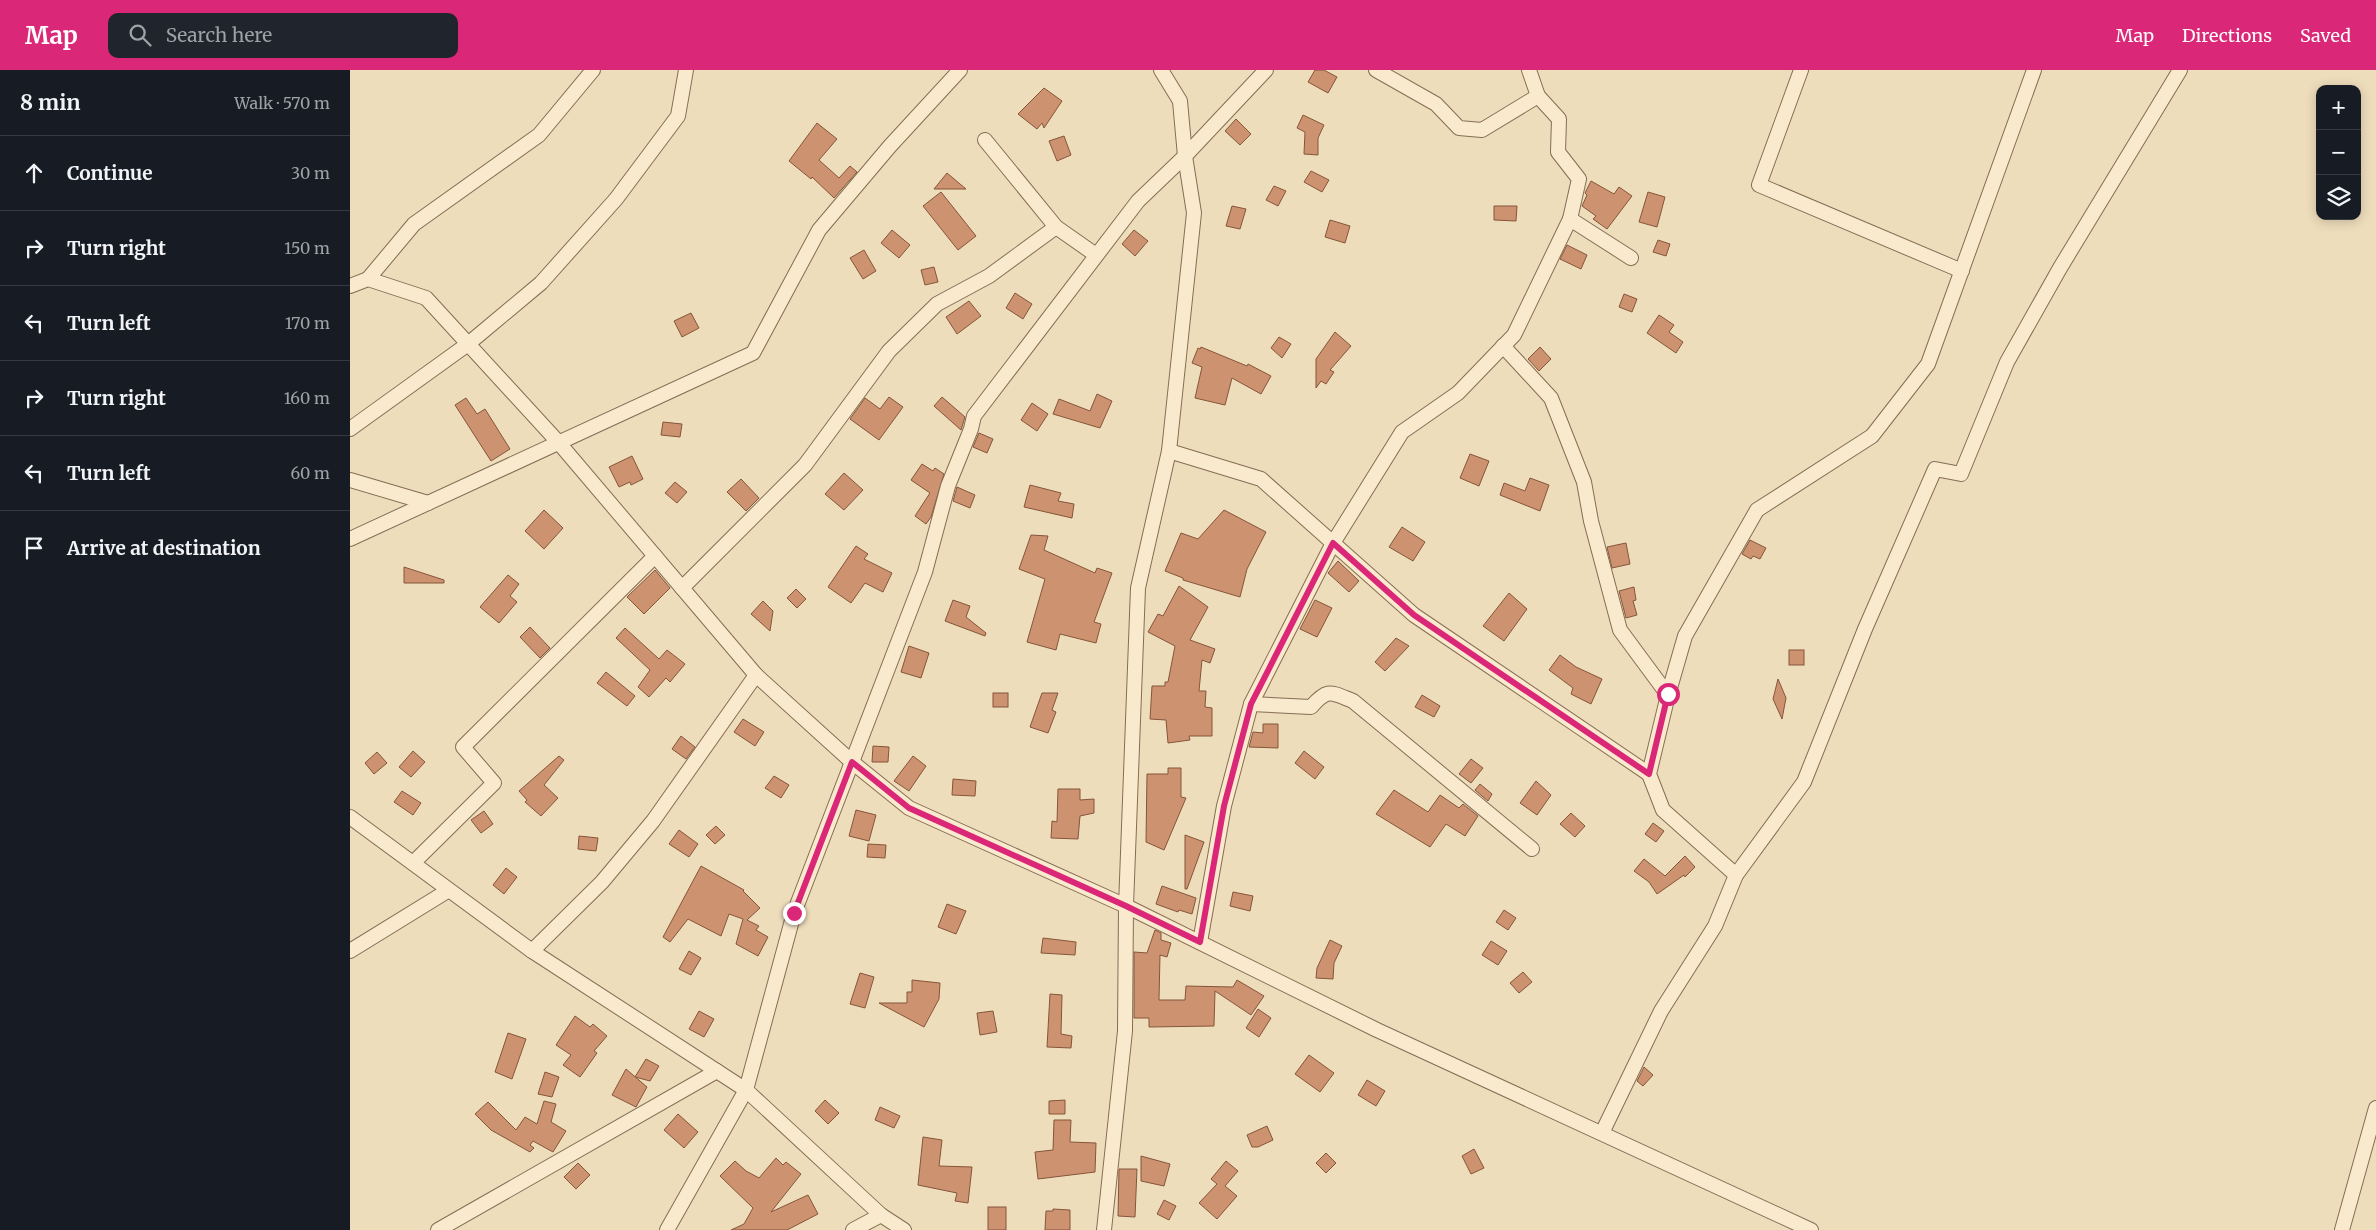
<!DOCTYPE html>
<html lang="en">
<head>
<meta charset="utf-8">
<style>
	:root { --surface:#171b24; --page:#20242c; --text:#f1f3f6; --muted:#9ea1a6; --line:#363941; --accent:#db2777 }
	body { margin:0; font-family:Merriweather,serif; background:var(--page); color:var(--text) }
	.controls { position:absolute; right:15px; top:15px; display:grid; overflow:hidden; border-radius:10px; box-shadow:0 2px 12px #0003 }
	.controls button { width:45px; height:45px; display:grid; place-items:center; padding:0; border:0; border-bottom:1px solid var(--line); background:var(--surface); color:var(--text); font:25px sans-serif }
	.stop { position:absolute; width:15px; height:15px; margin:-11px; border:4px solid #db2777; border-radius:50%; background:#fff }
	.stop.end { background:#db2777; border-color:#fff; box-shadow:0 1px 5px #0008 }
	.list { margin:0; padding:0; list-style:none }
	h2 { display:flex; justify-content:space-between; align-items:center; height:65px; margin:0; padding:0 20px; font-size:21px }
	h2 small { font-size:16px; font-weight:400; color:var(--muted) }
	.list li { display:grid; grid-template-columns:32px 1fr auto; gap:15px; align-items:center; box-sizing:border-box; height:75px; padding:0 20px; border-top:1px solid var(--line) }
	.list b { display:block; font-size:19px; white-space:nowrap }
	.list em { font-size:16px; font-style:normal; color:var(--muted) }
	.icon { flex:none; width:28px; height:28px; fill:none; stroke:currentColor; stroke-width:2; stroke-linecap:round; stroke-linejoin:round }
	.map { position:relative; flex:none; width:2026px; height:1160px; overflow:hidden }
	header { display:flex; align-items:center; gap:30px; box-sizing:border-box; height:70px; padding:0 25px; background:var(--accent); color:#fff }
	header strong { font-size:24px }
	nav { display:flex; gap:28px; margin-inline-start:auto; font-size:18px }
	.search { width:350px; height:45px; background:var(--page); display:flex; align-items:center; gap:12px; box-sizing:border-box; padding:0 18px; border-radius:10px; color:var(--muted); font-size:19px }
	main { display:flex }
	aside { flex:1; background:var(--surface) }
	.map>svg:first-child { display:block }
	.building { fill:#cd9370; stroke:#85553a }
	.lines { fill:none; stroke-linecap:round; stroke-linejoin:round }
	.street-casing { stroke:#856d55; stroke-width:16 }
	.street { stroke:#f9eace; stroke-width:14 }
	.route { stroke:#db2777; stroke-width:6 }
</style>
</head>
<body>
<header>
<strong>Map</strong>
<div class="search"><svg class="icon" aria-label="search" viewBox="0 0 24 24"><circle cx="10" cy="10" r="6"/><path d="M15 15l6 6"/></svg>Search here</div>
<nav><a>Map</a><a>Directions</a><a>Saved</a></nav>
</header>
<main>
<aside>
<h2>8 min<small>Walk · 570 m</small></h2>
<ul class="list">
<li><svg class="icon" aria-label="ahead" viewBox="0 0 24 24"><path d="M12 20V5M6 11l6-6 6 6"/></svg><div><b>Continue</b></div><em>30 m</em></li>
<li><svg class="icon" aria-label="right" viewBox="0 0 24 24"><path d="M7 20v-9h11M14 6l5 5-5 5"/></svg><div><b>Turn right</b></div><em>150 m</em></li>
<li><svg class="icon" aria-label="left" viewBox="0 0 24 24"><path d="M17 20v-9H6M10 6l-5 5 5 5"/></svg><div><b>Turn left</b></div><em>170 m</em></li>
<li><svg class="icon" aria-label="right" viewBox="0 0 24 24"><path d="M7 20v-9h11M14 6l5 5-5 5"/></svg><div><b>Turn right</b></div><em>160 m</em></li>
<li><svg class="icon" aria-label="left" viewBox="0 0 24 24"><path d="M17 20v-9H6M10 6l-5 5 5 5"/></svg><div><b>Turn left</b></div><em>60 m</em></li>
<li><svg class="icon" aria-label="arrive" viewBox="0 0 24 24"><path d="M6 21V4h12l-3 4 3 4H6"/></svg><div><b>Arrive at destination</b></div></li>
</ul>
</aside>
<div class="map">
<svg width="2026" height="1160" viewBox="0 0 2026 1160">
	<rect width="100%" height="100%" fill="#edb"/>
	<g class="building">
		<path d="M965 0H974L987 7 978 23 958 12Z"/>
		<path d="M694 18 712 31 694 58 692 53 687 59 668 44Z"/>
		<path d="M953 45 974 55 968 68V85L954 84 955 62 947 58Z"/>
		<path d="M886 49 901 64 890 75 875 61Z"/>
		<path d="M467 53 487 69 469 90 489 108 500 96 507 102 484 128 462 107 461 109 439 91Z"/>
		<path d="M714 66 721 85 707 91 699 71Z"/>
		<path d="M961 101 979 110 972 122 954 112Z"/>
		<path d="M597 103 616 119H584Z"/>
		<path d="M1241 111 1264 124 1269 117 1282 126 1257 159 1243 149 1246 146 1232 136 1237 125 1235 123Z"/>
		<path d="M924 116 936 121 928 136 916 130Z"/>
		<path d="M591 122 626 166 608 180 573 136Z"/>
		<path d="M1298 122 1315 127 1307 157 1289 152Z"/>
		<path d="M882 136 896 139 890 159 876 156Z"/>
		<path d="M1144 136H1167L1166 151 1144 150Z"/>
		<path d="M980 150 1000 156 995 173 975 167Z"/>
		<path d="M542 160 560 175 549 188 531 173Z"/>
		<path d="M784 160 798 171 785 186 772 174Z"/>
		<path d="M1308 170 1320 174 1316 186 1303 182Z"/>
		<path d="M1217 175 1237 185 1231 199 1210 189Z"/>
		<path d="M514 180 526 201 513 209 500 188Z"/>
		<path d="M584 197 588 212 575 215 571 200Z"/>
		<path d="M665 223 682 234 673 249 656 238Z"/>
		<path d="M1274 224 1287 229 1282 242 1269 237Z"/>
		<path d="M619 231 631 246 607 264 596 247Z"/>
		<path d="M341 243 349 258 332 267 324 251Z"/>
		<path d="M1309 245 1324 255 1319 262 1333 272 1326 283 1297 263Z"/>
		<path d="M985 262 1001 276 980 300 984 302 976 314 971 311 966 318V289Z"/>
		<path d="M929 267 941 274 932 288 921 278Z"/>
		<path d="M851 277 897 296 898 294 921 306 911 324 882 308 875 335 845 328 852 297 842 293 848 278 850 279Z"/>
		<path d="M1190 277 1201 289 1189 301 1178 289Z"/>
		<path d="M747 324 762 331 750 358 703 344 709 329 740 341Z"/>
		<path d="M539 327 553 337 529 370 500 349 515 328 530 339Z"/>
		<path d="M592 327 615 347 611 360 584 336Z"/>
		<path d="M116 328 127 344 135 339 160 379 141 391 105 335Z"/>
		<path d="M682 333 698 344 687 361 671 350Z"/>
		<path d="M313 352 332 354 330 367 311 365Z"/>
		<path d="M629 363 643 369 637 383 623 377Z"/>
		<path d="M1120 384 1139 391 1129 416 1110 408Z"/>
		<path d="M282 386 293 409 281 415 280 412 269 417 259 397Z"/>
		<path d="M572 394 583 401 585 398 594 404 581 447 576 454 565 446 580 423 561 410Z"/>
		<path d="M494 403 513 420 494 440 475 424Z"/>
		<path d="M1180 408 1199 415 1190 441 1150 425 1154 413 1175 421Z"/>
		<path d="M391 409 409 428 396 441 377 422Z"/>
		<path d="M325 412 337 422 327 433 315 423Z"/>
		<path d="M680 415 711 423 708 431 724 434 722 448 674 437Z"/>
		<path d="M607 417 625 425 620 438 603 431Z"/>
		<path d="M194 440 213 458 194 479 175 461Z"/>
		<path d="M874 440 916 462 897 499 890 527 833 510V508L815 501 831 463 848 469Z"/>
		<path d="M1052 457 1075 472 1063 491 1039 477Z"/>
		<path d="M681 465 698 466 694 480 745 503 747 498 762 503 744 552 751 554 746 573 710 564 706 580 677 572 695 509 669 499Z"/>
		<path d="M1400 470 1416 478 1410 489 1403 486 1401 489 1392 484Z"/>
		<path d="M1276 473 1280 494 1262 498 1257 477Z"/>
		<path d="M506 476 518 484 514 489 542 503 533 522 515 513 501 533 478 517Z"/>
		<path d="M988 491 1009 511 999 522 978 503Z"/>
		<path d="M54 497 94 510V513H54Z"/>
		<path d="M305 500 320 518 294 544 277 527Z"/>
		<path d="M158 505 169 514 160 526 167 532 149 553 130 537Z"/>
		<path d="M829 516 858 537 840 570 865 579 860 593 852 590 849 621H856L855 637 862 638V666H839L840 670 818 673 816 650 800 649 802 616H815V612H818L825 576 798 562 808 544 813 546Z"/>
		<path d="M1284 517 1286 530 1283 531 1287 545 1276 548 1269 521Z"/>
		<path d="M446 519 456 529 447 538 437 528Z"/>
		<path d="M1159 523 1177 539 1154 571 1133 556Z"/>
		<path d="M603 530 620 536 616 547 636 563 635 566 595 551Z"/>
		<path d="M965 530 982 538 967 567 950 559Z"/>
		<path d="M413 531 423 541 420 561 401 544Z"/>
		<path d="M180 557 200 578 190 588 170 567Z"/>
		<path d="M275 558 309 589 317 580 335 594 320 612 316 608 299 627 288 617 300 600 266 568Z"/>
		<path d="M1046 568 1059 576 1035 601 1025 592Z"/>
		<path d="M559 576 579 583 571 608 551 602Z"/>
		<rect x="1439" y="580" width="15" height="15"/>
		<path d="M1210 585 1226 597 1252 609 1241 634 1221 624 1223 618 1199 600Z"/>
		<path d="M256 602 285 626 277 636 247 613Z"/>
		<path d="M1428 609 1436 628 1432 649 1423 629Z"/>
		<rect x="643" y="623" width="15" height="14"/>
		<path d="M692 623H708L702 640 706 642 698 663 680 657Z"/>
		<path d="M1072 625 1090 636 1084 647 1065 637Z"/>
		<path d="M393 649 414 662 405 676 384 662Z"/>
		<path d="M913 654H928V678L899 677 903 662 913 663Z"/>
		<path d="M331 666 345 677 336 689 322 679Z"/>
		<path d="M523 676 539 677 538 692H522Z"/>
		<path d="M63 681 75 692 61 707 49 697Z"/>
		<path d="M954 681 974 697 965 709 945 693Z"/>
		<path d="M27 682 37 693 24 704 15 693Z"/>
		<path d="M209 686 214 690 194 715 208 728 191 746 175 732 177 730 169 721Z"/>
		<path d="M563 686 576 696 559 721 544 711Z"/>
		<path d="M1121 689 1133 698 1121 713 1109 704Z"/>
		<path d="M818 698H831V727L836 728 814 780 796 772 797 704H818Z"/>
		<path d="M424 706 439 715 431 728 415 718Z"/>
		<path d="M603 709 626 711 625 726 602 725Z"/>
		<path d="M1186 711 1201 725 1187 745 1170 733Z"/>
		<path d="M1130 714 1142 724 1138 731 1125 720Z"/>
		<path d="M708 719H730V730L744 729V743L730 746 728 769 701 768 702 751 707 752Z"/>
		<path d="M1044 720 1078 742 1090 725 1109 738 1113 734 1128 746 1115 766 1096 754 1080 777 1026 744Z"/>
		<path d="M52 721 71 733 63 745 44 732Z"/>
		<path d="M506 740 526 745 519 771 499 766Z"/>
		<path d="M134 741 143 754 131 763 121 750Z"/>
		<path d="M1221 743 1235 756 1225 767 1210 754Z"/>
		<path d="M1303 753 1314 761 1306 772 1295 764Z"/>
		<path d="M366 756 375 765 365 774 356 765Z"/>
		<path d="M329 760 348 774 339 787 319 774Z"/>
		<path d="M835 765 854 772 837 819H835Z"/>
		<path d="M229 766 248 768 246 781 228 779Z"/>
		<path d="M518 774 536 775 535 788 517 787Z"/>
		<path d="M1335 786 1345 797 1335 807 1334 805 1307 824 1299 812 1284 801 1294 789 1315 806Z"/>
		<path d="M351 796 394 820 393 821 410 838 397 850 409 856 406 860 418 867 408 886 386 874 393 849 379 844 371 866 338 849 320 872 313 867Z"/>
		<path d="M156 798 167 807 154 824 143 815Z"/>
		<path d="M812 816 846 828 842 844 829 840 828 842 806 834Z"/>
		<path d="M883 822 903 826 900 841 880 836Z"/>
		<path d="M597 834 616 841 606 864 588 857Z"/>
		<path d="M1154 840 1166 848 1158 860 1146 852Z"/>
		<path d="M805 860 811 863V870L821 873 817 887 810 885 809 930H835L836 916 883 917 887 910 914 926 901 945 865 921 864 956 799 957V948H784V882L797 883Z"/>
		<path d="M693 868 726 872 725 885 691 883Z"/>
		<path d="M980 870 992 876 984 893 983 909 966 908 967 898Z"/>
		<path d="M1141 871 1157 881 1148 895 1132 885Z"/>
		<path d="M339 881 351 888 341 905 329 899Z"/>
		<path d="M1173 902 1182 912 1169 923 1160 913Z"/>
		<path d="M510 903 524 907 515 938 500 934Z"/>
		<path d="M562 910 590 913 589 929 574 957 529 933H557V922H562Z"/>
		<path d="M700 924 712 925 711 964 722 966 721 978 697 977Z"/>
		<path d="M908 939 921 948 909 967 896 958Z"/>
		<path d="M349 941 364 949 354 967 339 959Z"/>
		<path d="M643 941 647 962 630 965 627 943Z"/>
		<path d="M225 946 240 957 243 954 257 966 244 981 247 983 230 1007 213 995 221 985 206 975Z"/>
		<path d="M158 963 176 969 162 1009 145 1002Z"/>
		<path d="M959 985 984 1003 970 1022 945 1004Z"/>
		<path d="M296 989 309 996 300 1011 285 1007Z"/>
		<path d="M1294 997 1303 1005 1293 1016 1287 1011Z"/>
		<path d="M276 999 297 1017 286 1037 262 1025Z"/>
		<path d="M195 1002 209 1007 202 1027 188 1024Z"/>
		<path d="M1017 1010 1035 1021 1026 1036 1008 1025Z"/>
		<path d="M475 1030 489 1043 478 1054 465 1041Z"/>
		<path d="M715 1030V1044H699V1031Z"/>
		<path d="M194 1031 206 1034 201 1052 216 1061 203 1082 183 1071 180 1075 184 1078 180 1082 141 1060 125 1044 138 1032 166 1060 175 1047 187 1054Z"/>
		<path d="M530 1037 550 1046 544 1058 525 1050Z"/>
		<path d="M328 1044 348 1062 334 1078 314 1060Z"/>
		<path d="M704 1050H721L720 1072 746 1073 745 1102 688 1109 685 1082 703 1080Z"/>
		<path d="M917 1056 923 1070 908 1077H902L897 1065Z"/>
		<path d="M573 1067 592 1070 589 1096 622 1097 618 1133 605 1131 607 1123 568 1115Z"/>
		<path d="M1124 1079 1134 1098 1121 1104 1112 1086Z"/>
		<path d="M976 1083 986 1093 976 1103 966 1093Z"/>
		<path d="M791 1086 820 1094 814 1116 791 1111Z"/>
		<path d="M426 1088 433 1095 436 1092 451 1104 421 1142 458 1125 468 1144 437 1160H381L394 1154 403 1138 370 1106 385 1091 396 1101 409 1108Z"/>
		<path d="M876 1091 888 1101 875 1116 887 1126 867 1149 849 1133 867 1114 861 1109Z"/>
		<path d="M228 1093 240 1105 226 1119 214 1107Z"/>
		<path d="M769 1099H787L785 1147 768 1146Z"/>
		<path d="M814 1130 826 1136 819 1150 807 1144Z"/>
		<rect x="638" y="1137" width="18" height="23"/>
		<path d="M703 1139 720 1140V1160H695L696 1141H703Z"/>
	</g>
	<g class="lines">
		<defs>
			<g id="street">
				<path d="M1026 0 1086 34 1109 58 1132 60 1188 26 1179 0"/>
				<path d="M1451 0 1409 115 1612 201"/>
				<path d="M1188 26 1209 49 1208 82 1229 109 1220 149 1281 188"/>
				<path d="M635 70 706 157 746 185"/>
				<path d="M18 209 64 154 189 65 243 0"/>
				<path d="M0 216 18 209 76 228 209 373 406 605 502 692 559 738 776 836 1027 960 1461 1160"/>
				<path d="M1153 276 1201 328 1234 412 1241 451 1270 560 1318 625 1299 704 1313 740 1386 805"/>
				<path d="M0 359 118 274 191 213 266 129 328 46 336 0"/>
				<path d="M819 381 911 409 1064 545 1299 704"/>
				<path d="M0 410 78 433"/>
				<path d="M0 469 403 283 469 160 540 76 610 0"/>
				<path d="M332 518 455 395 539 281 587 234 639 206 706 157"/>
				<path d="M1318 625 1335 566 1407 440 1522 366 1578 294 1684 0"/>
				<path d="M901 634 961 637C978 618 980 622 1003 631L1182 779"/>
				<path d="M0 747 182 881 396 1020 531 1145 554 1160"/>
				<path d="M63 793 144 713 113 677 305 486"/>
				<path d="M850 872 874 736 901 634 983 473 1052 362 1108 323 1164 265 1220 149"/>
				<path d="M0 881 99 820"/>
				<path d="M182 881 252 812 303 751 406 605"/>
				<path d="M1252 1063 1311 941 1365 856 1386 805 1454 712 1515 559 1585 399 1611 404 1657 292 1710 198 1830 0"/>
				<path d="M88 1160 367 1001"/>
				<path d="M317 1160 396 1020 444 843 575 502 598 416 621 359 624 346 788 131 835 86 916 0"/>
				<path d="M503 1160 531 1145"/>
				<path d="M754 1160 775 961 776 836 788 518 819 381 844 143 835 86 830 31 811 0"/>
				<path d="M1992 1160 2026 1038"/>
			</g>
		</defs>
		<use href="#street" class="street-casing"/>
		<use href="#street" class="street"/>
	</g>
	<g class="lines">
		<path class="route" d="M444 843 502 692 559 738 776 836 850 872 874 736 901 634 983 473 1064 545 1299 704 1318 624"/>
	</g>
</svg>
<div class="controls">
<button>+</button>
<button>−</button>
<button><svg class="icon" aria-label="layers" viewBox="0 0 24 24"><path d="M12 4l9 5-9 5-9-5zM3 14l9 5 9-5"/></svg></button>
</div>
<div class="stop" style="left:1318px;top:624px"></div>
<div class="stop end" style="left:444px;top:843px"></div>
</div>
</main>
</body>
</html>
